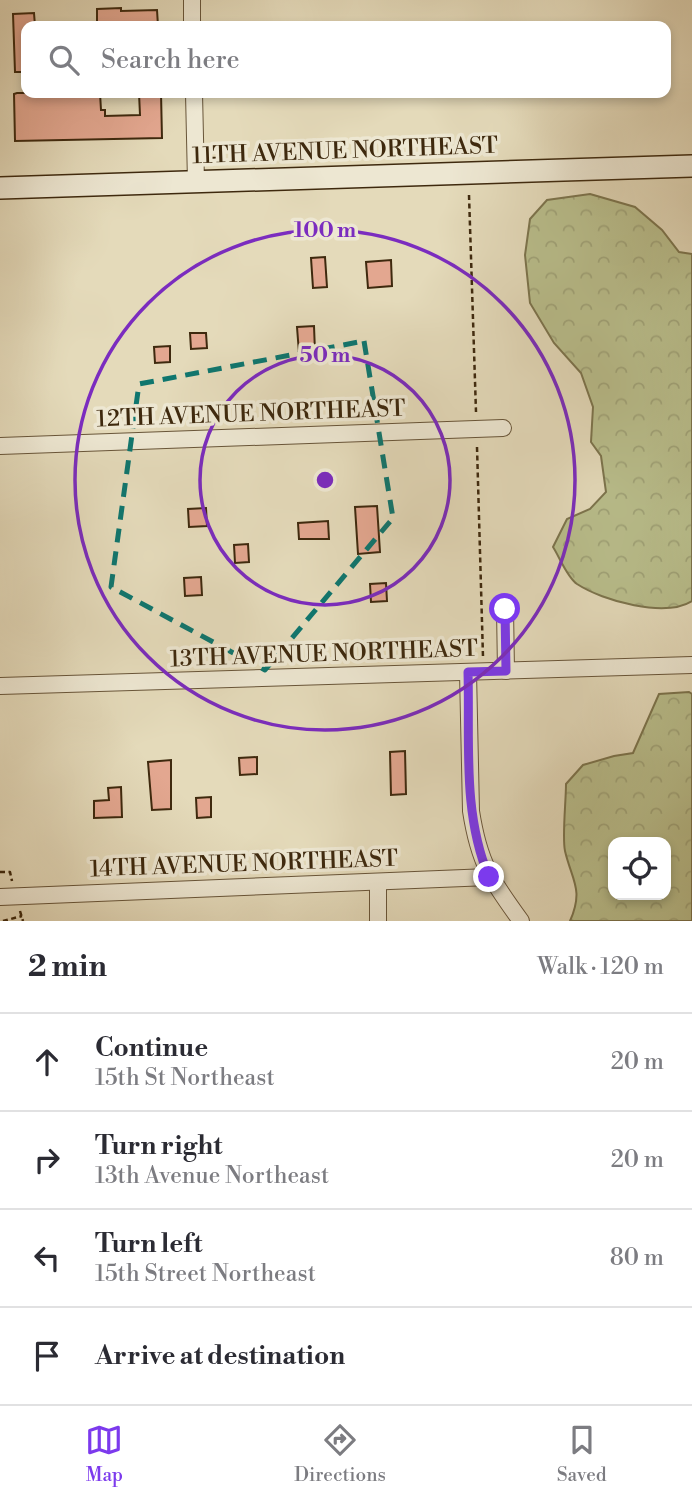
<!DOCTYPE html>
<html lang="en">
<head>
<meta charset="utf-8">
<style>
	:root { --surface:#fff; --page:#f7f7f7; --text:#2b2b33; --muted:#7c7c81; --line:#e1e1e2; --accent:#7c3aed }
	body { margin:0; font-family:"Libre Bodoni",serif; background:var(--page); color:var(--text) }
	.controls { position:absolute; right:21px; bottom:21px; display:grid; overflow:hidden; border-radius:14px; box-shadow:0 4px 10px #0003 }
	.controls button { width:63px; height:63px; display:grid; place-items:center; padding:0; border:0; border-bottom:2px solid var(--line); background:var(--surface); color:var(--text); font:35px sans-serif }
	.stop { position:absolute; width:21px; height:21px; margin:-16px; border:5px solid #7c3aed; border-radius:50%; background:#fff }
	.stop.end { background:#7c3aed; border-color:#fff; box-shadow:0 2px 7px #0008 }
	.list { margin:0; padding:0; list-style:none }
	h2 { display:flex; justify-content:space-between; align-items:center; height:91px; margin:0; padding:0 28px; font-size:30px }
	h2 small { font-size:23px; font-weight:400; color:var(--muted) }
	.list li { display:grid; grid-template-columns:46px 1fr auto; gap:21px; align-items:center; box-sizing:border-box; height:98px; padding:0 28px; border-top:2px solid var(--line) }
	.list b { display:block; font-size:26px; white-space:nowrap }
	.list p { margin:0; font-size:23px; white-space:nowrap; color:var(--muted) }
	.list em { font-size:23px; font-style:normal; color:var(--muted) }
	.icon { flex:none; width:38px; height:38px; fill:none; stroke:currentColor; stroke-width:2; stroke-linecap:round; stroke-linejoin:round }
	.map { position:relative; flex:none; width:692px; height:921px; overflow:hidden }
	.search { position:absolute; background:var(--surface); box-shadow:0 4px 10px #0003; left:21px; right:21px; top:21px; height:77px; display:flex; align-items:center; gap:18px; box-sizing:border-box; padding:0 24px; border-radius:14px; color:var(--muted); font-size:26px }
	.sheet { height:483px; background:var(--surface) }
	nav { display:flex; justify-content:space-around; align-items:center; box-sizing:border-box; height:98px; border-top:2px solid var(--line); background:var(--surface); font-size:19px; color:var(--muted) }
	nav a { display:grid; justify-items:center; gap:4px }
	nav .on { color:var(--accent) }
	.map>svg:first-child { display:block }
	.forest { fill:url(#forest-crowns); stroke:#7c744d; stroke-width:2; fill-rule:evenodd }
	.building { fill:#e3a790; stroke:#3e290e; stroke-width:2 }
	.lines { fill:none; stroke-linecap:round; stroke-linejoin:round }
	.street-casing { stroke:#685539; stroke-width:18 }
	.secondary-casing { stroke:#3e290e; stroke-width:24 }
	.path { stroke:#3e290e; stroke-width:2.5; stroke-dasharray:5 3.5; stroke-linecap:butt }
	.street { stroke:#ede7d2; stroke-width:16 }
	.secondary { stroke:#ede7d2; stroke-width:21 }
	.route { stroke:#7c3aed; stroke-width:9 }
	.marked { fill:none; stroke:#0f766e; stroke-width:5; stroke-dasharray:14 9; stroke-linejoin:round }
	.ring { fill:none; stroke:#7b2cbf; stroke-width:3.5 }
	.labels { text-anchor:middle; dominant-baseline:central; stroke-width:7; stroke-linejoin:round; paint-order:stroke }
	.street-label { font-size:23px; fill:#3e290e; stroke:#ede7d2 }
	.centre { fill:#7b2cbf; stroke:#ede7d2; stroke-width:3.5 }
	.ring-label { font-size:21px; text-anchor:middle; font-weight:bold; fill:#7b2cbf; stroke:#ede7d2; stroke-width:7; stroke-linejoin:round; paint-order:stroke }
</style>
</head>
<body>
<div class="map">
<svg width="692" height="921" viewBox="0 0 692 921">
	<defs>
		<pattern id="forest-crowns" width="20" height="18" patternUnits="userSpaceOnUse" patternTransform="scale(1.75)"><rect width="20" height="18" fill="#b9be8c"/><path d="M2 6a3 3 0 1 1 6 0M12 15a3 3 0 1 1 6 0" fill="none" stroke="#a0a378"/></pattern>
	</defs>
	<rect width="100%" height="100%" fill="#e4daba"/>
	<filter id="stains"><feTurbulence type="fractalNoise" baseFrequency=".00286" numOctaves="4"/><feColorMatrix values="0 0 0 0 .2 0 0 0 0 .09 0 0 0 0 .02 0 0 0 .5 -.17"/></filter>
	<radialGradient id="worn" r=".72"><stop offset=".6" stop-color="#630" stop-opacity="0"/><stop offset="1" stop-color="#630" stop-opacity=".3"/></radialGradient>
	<g class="forest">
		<path d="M590 194 635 207 662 230 679 252 692 254V601C665 618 603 601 577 584 567 577 560 558 553 547L567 519 590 509 606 492 601 456 591 442 593 407 581 373 554 343 530 303 525 255 530 219 547 200Z"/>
		<path d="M689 692 692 694V921H570C584 889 572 881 565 851 562 837 566 802 566 784L583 765 614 756 633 753 659 694ZM613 842H666V895H613Z"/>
	</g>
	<g class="building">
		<path d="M121 8V11L157 10 158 26H97V9Z"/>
		<path d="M34 13 35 26H26V72H15L13 14Z"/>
		<path d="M17 93H100L101 110H105V116L140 115 139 93H161L162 138 15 141 14 94Z"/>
		<path d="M325 257 327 287 313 288 311 258Z"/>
		<path d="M391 260 392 286 368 288 366 262Z"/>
		<path d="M314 326 315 352 299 353 297 327Z"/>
		<path d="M190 333H206L207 348 191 349Z"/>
		<path d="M170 346V362L155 363 154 347Z"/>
		<path d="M377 506 380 552 358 554 355 507Z"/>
		<path d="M206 508 207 526 189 527 188 509Z"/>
		<path d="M328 521 329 539H299L298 523Z"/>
		<path d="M248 544 249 562 235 563 234 545Z"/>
		<path d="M201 577 202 595 185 596 184 578Z"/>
		<path d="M386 583 387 601 371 602 370 584Z"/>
		<path d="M405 751 406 794 391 795 390 752Z"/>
		<path d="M257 757V774L240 775 239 758Z"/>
		<path d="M171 760V809L152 810 148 762Z"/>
		<path d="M121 787 122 817 94 818V801L109 800 108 788Z"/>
		<path d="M211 797V817L197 818 196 798Z"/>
	</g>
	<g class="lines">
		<defs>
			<g id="street">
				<path d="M192 0V26"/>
				<path d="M194 93 196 182"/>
				<path d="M0 446 503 428"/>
				<path d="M505 609 506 671"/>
				<path d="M468 672 471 811C479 863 491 880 521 921"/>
				<path d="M0 686 692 665"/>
				<path d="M378 882V921"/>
				<path d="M0 897 489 877"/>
			</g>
			<path id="secondary" d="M0 188 692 166"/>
		</defs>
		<use href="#street" class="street-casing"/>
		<use href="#secondary" class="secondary-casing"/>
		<g class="path">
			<path d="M212 158H220"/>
			<path d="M469 195 476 412"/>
			<path d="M477 447 483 657"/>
			<path d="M0 872H10L12 881"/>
			<path d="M20 911 23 921"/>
			<path d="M3 921 22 916"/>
		</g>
		<use href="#street" class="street"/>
		<use href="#secondary" class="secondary"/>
	</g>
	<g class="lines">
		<path class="route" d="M489 877C462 813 470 741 468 672L506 671 505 609"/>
	</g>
	<path class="marked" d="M364 341 393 518 265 670 111 587 139 384Z"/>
	<g class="ring">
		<circle cx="325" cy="480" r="125"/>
		<circle cx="325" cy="480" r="250"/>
	</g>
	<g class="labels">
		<g class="street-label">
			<text transform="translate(345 151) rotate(-2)">11TH AVENUE NORTHEAST</text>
			<text transform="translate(251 414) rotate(-2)">12TH AVENUE NORTHEAST</text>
			<text transform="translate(324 654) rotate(-2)">13TH AVENUE NORTHEAST</text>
			<text transform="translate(244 864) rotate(-2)">14TH AVENUE NORTHEAST</text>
		</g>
	</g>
	<circle cx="325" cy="480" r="10" class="centre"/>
	<g class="ring-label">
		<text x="325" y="237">100 m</text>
		<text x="325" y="362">50 m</text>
	</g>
	<rect width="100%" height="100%" filter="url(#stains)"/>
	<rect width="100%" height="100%" fill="url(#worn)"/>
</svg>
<div class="controls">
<button><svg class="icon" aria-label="locate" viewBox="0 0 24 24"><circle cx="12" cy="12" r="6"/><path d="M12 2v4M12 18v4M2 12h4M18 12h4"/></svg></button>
</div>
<div class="stop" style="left:505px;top:609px"></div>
<div class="stop end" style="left:489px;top:877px"></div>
<div class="search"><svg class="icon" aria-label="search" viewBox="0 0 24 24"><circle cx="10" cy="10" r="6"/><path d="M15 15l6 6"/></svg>Search here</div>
</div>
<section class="sheet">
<h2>2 min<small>Walk · 120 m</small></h2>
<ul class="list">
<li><svg class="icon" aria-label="ahead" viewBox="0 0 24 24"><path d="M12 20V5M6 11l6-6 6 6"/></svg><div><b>Continue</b><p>15th St Northeast</p></div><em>20 m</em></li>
<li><svg class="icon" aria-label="right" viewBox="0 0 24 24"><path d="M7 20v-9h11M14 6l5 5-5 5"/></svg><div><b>Turn right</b><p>13th Avenue Northeast</p></div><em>20 m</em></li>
<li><svg class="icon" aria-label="left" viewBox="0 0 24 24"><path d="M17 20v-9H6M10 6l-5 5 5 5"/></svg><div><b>Turn left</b><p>15th Street Northeast</p></div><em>80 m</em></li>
<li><svg class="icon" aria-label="arrive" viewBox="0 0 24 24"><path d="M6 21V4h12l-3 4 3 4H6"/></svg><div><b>Arrive at destination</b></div></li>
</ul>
</section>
<nav>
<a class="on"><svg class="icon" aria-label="map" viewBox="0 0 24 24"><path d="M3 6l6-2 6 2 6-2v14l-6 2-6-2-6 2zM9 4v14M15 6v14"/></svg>Map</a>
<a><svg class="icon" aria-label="directions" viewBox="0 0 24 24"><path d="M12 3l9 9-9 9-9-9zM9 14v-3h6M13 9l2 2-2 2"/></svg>Directions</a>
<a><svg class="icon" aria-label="saved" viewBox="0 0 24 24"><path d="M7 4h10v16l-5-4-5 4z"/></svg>Saved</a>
</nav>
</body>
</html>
